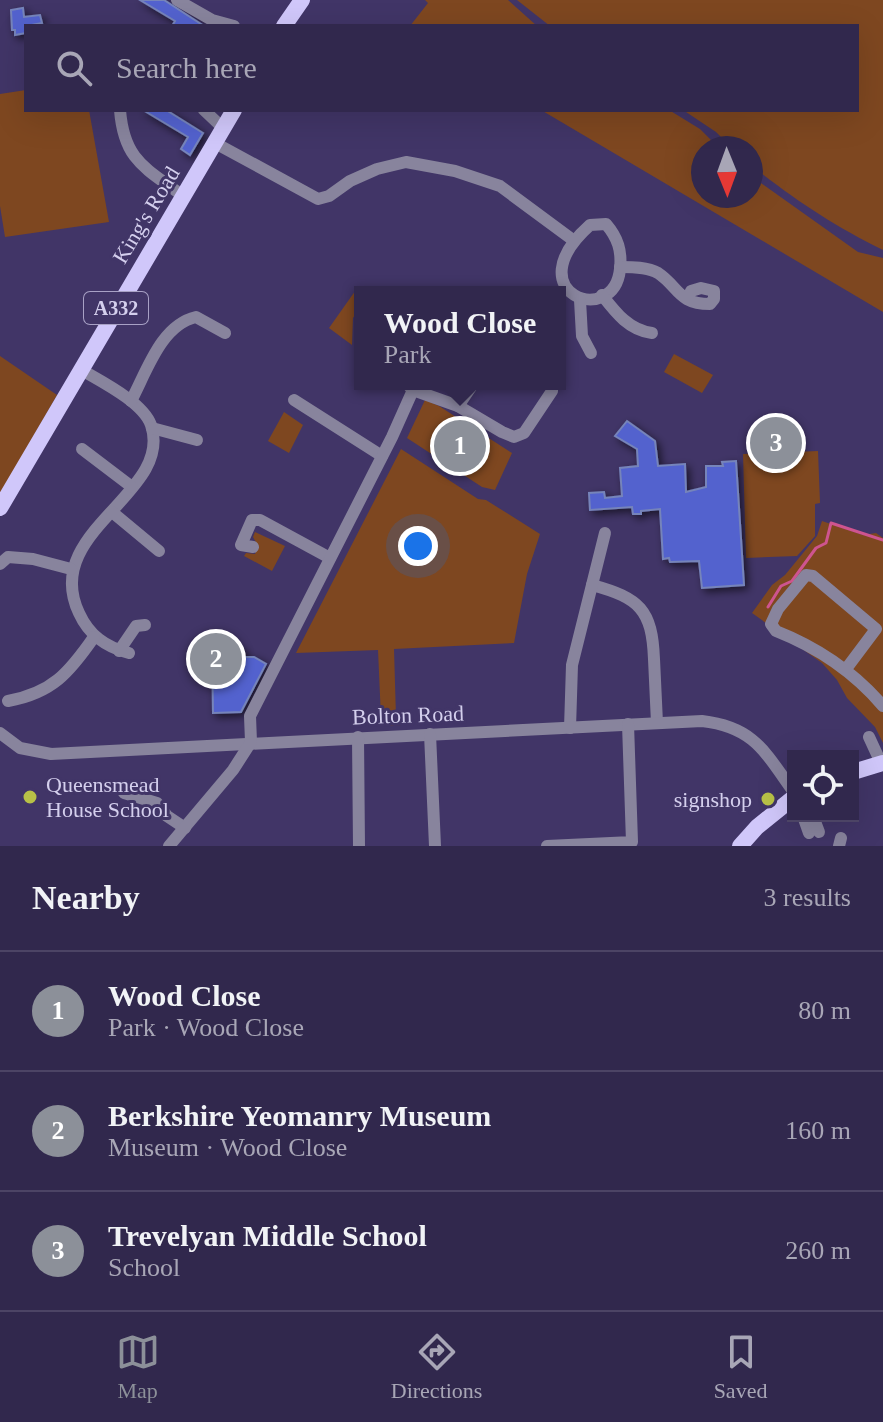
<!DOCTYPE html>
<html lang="en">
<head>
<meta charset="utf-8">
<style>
	:root { --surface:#31284d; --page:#393054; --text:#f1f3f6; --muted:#a8a6b6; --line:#4c4465; --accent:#8c9099 }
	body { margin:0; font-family:"Times New Roman",serif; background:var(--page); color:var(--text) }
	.controls { position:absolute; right:24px; bottom:24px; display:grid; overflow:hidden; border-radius:0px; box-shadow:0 8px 32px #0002 }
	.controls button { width:72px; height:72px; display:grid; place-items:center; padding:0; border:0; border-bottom:2px solid var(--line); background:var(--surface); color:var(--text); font:40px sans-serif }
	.compass { position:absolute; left:691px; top:136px; width:72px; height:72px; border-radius:50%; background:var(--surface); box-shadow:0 8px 32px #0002; rotate:179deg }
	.you { position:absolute; left:418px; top:546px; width:28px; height:28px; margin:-20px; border:6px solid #fff; border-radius:50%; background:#1a73e8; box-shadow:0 0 0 12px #1a73e833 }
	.badge { display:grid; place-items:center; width:52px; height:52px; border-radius:50%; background:var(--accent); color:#fff; font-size:26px; font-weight:700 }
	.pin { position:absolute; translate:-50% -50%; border:4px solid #fff; box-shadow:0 2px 8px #0006 }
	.popup { position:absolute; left:354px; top:286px; width:212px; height:104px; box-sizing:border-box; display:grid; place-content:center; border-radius:0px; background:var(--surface); filter:drop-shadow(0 2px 6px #0005); font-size:26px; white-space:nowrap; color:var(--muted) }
	.popup b { font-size:30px; color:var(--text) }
	.popup::after { content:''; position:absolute; left:50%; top:100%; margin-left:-16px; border:16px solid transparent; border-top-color:var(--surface) }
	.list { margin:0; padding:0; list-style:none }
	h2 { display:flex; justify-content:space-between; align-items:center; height:104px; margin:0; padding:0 32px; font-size:34px }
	h2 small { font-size:26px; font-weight:400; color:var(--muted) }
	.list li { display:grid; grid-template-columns:52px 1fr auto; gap:24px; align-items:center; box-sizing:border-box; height:120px; padding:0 32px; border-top:2px solid var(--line) }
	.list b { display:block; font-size:30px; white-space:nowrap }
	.list p { margin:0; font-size:26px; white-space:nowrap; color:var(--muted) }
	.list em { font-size:26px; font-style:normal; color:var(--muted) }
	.icon { flex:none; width:44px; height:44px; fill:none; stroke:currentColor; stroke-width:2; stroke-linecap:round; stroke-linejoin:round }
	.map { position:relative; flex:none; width:883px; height:846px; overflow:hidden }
	.search { position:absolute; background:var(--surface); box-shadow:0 8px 32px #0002; left:24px; right:24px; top:24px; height:88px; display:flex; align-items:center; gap:20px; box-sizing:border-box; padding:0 28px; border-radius:0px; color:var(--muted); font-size:30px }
	.sheet { height:464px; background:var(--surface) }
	nav { display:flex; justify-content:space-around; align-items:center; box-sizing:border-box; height:112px; border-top:2px solid var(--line); background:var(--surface); font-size:22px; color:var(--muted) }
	nav a { display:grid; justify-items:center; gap:4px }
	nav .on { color:var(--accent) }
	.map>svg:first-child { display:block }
	.green { fill:#7e4720 }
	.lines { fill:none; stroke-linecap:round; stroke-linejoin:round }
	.stream { stroke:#ce548f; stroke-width:3 }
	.building { fill:#5262ce; stroke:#7684ba; stroke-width:2; filter:url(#shadow) }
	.minor { stroke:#88849d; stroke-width:12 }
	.major { stroke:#d0c7fa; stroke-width:16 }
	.poi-dot { fill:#b8c147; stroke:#413567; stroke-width:3 }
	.labels { text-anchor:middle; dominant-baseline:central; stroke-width:6; stroke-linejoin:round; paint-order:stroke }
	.shield { fill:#413567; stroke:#a8a1c5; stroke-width:2 }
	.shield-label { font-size:20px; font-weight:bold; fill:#d4cfed }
	.street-label { font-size:22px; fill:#d4cfed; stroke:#413567 }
	.poi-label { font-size:22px; fill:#d4cfed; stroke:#413567; text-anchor:start }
</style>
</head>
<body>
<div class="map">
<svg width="883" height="846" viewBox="0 0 883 846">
	<defs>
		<filter id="shadow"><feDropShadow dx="3.5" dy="3.5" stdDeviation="4" flood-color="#0009"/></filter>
	</defs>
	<rect width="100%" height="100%" fill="#413567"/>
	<g class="green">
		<path d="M425 0H508L537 26H410L428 3Z"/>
		<path d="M517 0H883V250C833 225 795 200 751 165V148H732L716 132 683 110H857V26H550Z"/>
		<path d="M26 90V110H89L109 222 5 237 0 206V94Z"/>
		<path d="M541 110H669L700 129 719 148H703V196H751V176L858 252 883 258V312Z"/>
		<path d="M358 287 367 292H360V307L353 318 352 345 329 328Z"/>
		<path d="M674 354 713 375 702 393 664 372Z"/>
		<path d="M0 356 57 395 0 495Z"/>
		<path d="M425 400 439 406 512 453 495 490 482 487 407 438Z"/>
		<path d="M284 412 303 425 289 453 268 441Z"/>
		<path d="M401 449 478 499 486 500 540 534 527 574 514 643 394 649 396 717 402 725 374 726 381 718 378 650 296 653Z"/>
		<path d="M818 451 820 503 815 504V536L797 556 746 558 743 454Z"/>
		<path d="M822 521 863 535 876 533 883 538V743L875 727 847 698 837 680 822 663 752 613 772 585 785 575 817 536Z"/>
		<path d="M255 532 285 546 272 571 244 556 246 553 255 554 258 546 253 537Z"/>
	</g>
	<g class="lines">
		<path class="stream" d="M768 607 781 586 792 581 816 548 826 543 831 523 883 540"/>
	</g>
	<g class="building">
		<path d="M140 0H164L204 26H172L175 21Z"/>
		<path d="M23 8 24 17 40 15 42 23 26 26V33L15 35V30H12L11 10Z"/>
		<path d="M143 110H166L203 133 190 155 181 149 188 137Z"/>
		<path d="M627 421 655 441 658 466 685 464 686 492 706 487V466H723L722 462 736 461 744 585 702 588 699 561 670 562 669 558 663 559 660 509 641 511V514H633L632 507 590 510 589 493 604 492 605 498 622 496 620 468 638 466 637 449 615 436Z"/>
		<path d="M221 647V667L236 666 235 649H243V657H254L266 664 241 712 213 713 212 648Z"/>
	</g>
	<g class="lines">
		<g class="minor">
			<path d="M177 0 212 20 234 26"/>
			<path d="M120 110C124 161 146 168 183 196"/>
			<path d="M204 110 223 128"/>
			<path d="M215 143 318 199 329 196 350 181 377 169 406 162 455 171 500 186 573 240"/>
			<path d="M606 224C618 238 622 251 620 269 614 329 514 293 590 225Z"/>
			<path d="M620 267C632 267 648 267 658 273 679 287 678 304 710 304L714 299V291L701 288 691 291 688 298"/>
			<path d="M602 295C616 313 629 330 652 333"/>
			<path d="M580 300 582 336 591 353"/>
			<path d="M80 369C100 381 143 402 151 425 174 494 40 531 79 613 89 635 105 647 129 653"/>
			<path d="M407 384 413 390 458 406 502 432 514 437 524 433 552 391"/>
			<path d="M294 400 382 456"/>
			<path d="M131 401C147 371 161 325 196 317L225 333"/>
			<path d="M458 406 473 384"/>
			<path d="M152 428 197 440"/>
			<path d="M82 449 132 487"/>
			<path d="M112 512 159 551"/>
			<path d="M253 547 241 545 252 520H260L330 558"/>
			<path d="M0 564 8 557 33 559 71 569"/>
			<path d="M592 585C640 598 652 610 654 659 655 680 656 702 657 723"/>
			<path d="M119 651 136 626 145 625"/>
			<path d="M846 669 876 629 813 576 806 575 778 609 771 624 776 631C819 648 853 671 883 706"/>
			<path d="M8 701C52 693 69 673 94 637"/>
			<path d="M570 728 572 665 605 533"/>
			<path d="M0 733 20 748 51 754 702 721C754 727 765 752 793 791"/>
			<path d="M430 734 435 846"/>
			<path d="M358 737 359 846"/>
			<path d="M869 737 881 763"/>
			<path d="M124 793 157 803 167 816 185 828"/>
			<path d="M803 816 809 833"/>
			<path d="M813 816 819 832"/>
			<path d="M169 846 233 770 251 742 250 716 392 437 413 390"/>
			<path d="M547 846 632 842 628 724"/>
			<path d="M839 846 841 838"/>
		</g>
		<g class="major">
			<path d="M284 26 302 0"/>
			<path d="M0 508 234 110"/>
			<path d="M853 772 883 763"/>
			<path d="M740 846 757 827 793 798"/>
		</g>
	</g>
	<g class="poi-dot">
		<circle cx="30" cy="797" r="8"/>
		<circle cx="768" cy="799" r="8"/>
	</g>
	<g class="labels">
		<rect class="shield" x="84" y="292" width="64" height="32" rx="6"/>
		<g class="shield-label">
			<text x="116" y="308">A332</text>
		</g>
		<g class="street-label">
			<text transform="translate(146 215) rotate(-59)">King's Road</text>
			<text transform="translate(408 715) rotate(-2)">Bolton Road</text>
		</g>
		<g class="poi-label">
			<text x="46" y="784">Queensmead<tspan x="46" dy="25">House School</tspan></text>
			<text x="752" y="799" text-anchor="end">signshop</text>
		</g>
	</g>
</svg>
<div class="controls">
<button><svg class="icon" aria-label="locate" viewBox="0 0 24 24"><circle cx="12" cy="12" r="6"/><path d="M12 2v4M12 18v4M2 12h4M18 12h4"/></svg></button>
</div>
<svg class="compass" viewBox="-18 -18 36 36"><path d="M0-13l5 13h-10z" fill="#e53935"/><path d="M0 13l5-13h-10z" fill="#a8a6b6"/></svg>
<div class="you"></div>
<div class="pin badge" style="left:460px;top:446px">1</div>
<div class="popup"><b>Wood Close</b>Park</div>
<div class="pin badge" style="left:216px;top:659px">2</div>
<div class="pin badge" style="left:776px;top:443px">3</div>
<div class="search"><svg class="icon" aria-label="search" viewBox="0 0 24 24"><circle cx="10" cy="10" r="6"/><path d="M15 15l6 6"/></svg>Search here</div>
</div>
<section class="sheet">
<h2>Nearby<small>3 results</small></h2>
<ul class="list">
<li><span class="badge">1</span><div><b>Wood Close</b><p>Park · Wood Close</p></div><em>80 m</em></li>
<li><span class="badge">2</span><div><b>Berkshire Yeomanry Museum</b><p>Museum · Wood Close</p></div><em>160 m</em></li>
<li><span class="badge">3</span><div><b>Trevelyan Middle School</b><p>School</p></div><em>260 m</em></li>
</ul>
</section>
<nav>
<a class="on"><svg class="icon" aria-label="map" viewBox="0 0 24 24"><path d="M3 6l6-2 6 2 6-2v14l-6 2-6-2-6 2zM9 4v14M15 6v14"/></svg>Map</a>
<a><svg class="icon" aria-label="directions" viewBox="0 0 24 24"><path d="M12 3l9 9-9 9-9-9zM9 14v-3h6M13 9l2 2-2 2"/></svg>Directions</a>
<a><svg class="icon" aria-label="saved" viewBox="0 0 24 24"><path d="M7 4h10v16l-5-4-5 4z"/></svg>Saved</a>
</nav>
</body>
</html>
